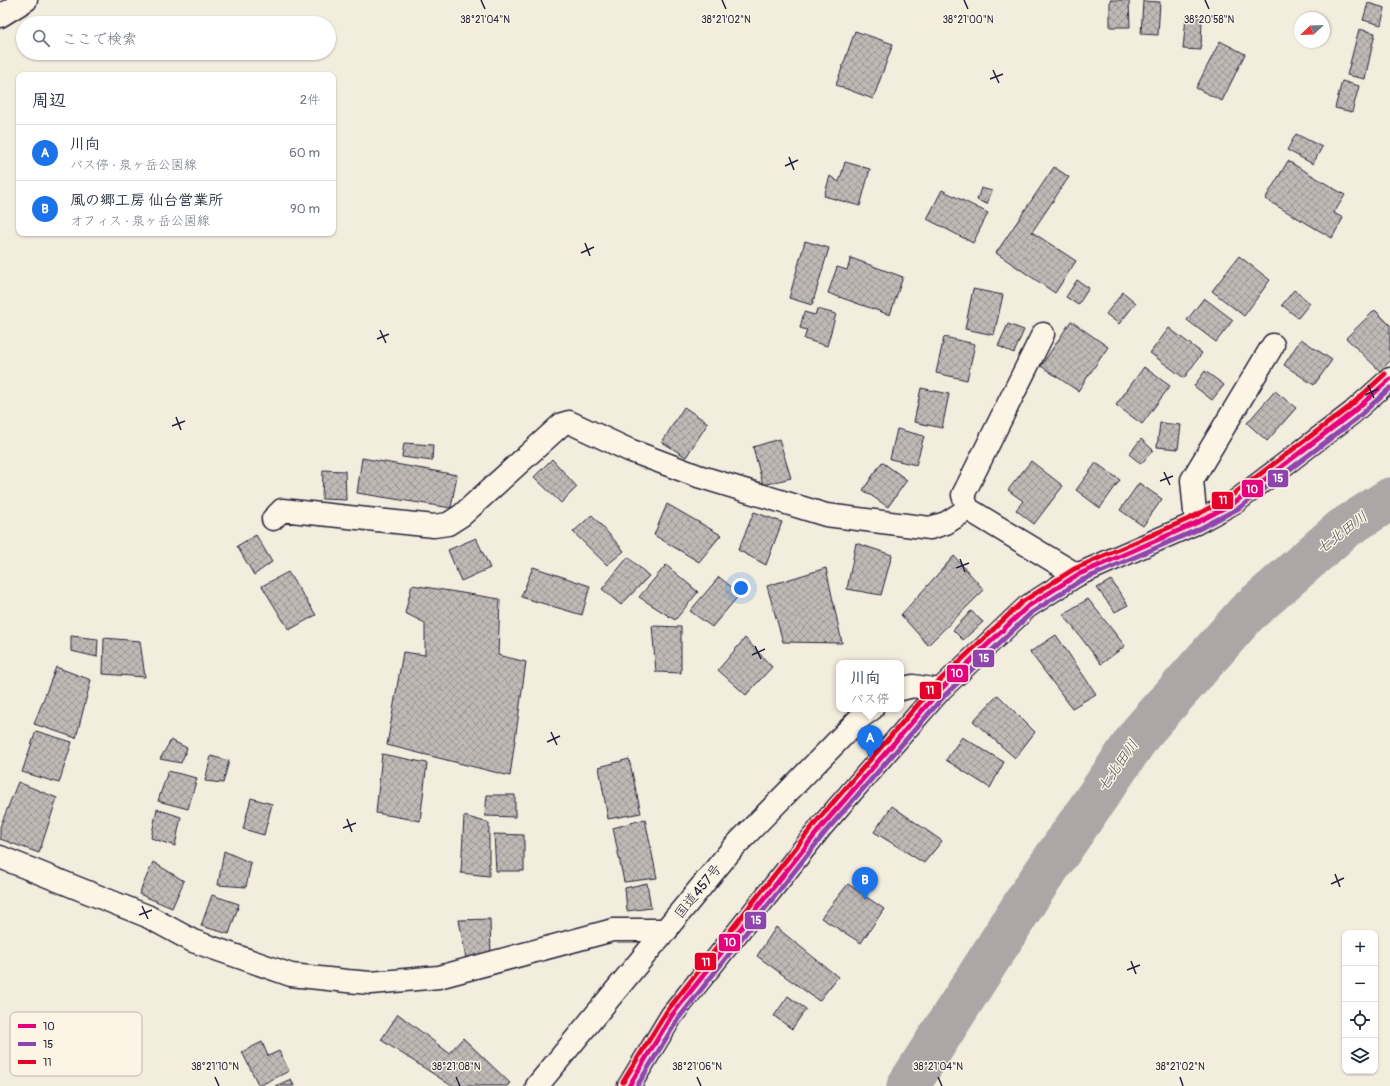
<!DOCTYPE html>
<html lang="ja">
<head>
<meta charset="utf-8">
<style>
	:root { --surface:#fff; --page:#f6f6f7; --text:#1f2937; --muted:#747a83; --line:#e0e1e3; --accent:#1a73e8 }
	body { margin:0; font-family:Pangolin,"Klee One",sans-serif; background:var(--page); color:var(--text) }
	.controls { position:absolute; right:12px; bottom:12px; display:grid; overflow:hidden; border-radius:8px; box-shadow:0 1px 3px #0004 }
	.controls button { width:36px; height:36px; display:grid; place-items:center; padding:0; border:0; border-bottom:1px solid var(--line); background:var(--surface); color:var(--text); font:20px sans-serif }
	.compass { position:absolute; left:1294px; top:12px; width:36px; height:36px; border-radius:50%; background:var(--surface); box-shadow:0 1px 3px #0004; rotate:247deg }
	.you { position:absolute; left:741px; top:588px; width:14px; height:14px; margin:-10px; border:3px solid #fff; border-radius:50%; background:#1a73e8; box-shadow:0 0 0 6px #1a73e833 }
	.badge { display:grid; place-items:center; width:26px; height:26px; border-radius:50%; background:var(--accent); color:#fff; font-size:13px; font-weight:700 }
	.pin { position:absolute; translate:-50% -33px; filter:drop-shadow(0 1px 2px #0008) }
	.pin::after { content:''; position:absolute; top:21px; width:14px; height:12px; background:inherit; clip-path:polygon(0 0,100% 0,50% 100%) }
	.popup { position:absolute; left:836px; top:660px; width:68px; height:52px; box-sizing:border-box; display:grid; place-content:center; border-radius:8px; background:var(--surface); filter:drop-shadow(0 1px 3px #0005); font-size:13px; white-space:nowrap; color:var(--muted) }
	.popup b { font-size:15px; color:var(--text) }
	.popup::after { content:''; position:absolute; left:50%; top:100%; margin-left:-8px; border:8px solid transparent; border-top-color:var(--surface) }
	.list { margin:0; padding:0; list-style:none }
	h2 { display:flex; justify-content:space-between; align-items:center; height:52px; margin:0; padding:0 16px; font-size:17px }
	h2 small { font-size:13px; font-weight:400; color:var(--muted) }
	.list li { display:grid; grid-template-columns:26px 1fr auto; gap:12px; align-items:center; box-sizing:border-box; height:56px; padding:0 16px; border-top:1px solid var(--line) }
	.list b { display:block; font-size:15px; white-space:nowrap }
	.list p { margin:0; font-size:13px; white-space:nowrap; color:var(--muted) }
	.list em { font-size:13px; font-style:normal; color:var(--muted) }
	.icon { flex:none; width:22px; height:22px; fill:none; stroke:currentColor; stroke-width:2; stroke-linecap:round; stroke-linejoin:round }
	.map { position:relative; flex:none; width:1390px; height:1086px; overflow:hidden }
	.search { position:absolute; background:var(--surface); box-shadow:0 1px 3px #0004; left:16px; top:16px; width:320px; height:44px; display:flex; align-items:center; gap:10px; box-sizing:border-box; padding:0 14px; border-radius:22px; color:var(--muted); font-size:15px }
	.panel { position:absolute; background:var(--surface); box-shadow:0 1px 3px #0004; left:16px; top:72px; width:320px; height:164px; border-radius:8px }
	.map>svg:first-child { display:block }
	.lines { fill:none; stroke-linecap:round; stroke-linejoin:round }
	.river { stroke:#aca7a6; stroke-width:43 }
	.building { fill:url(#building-cross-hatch); stroke:#22223b }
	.minor-casing { stroke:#22223b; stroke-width:25 }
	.major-casing { stroke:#22223b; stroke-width:25 }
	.highway-casing { stroke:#22223b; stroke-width:25 }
	.minor { stroke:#fcf5e5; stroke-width:22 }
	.major { stroke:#fcf5e5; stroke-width:22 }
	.highway { stroke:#fcf5e5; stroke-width:22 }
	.bus-1-casing { stroke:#fcf5e5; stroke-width:8 }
	.bus-2-casing { stroke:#fcf5e5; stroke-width:8 }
	.bus-3-casing { stroke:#fcf5e5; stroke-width:8 }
	.bus-1 { stroke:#e5007d; stroke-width:5 }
	.bus-2 { stroke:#8e44ad; stroke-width:5 }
	.bus-3 { stroke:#e4002b; stroke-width:5 }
	.ticks { fill:none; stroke:#22223b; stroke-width:1.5 }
	.labels { text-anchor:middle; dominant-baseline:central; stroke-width:3; stroke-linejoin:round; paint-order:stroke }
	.street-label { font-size:14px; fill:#22223b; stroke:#fcf5e5 }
	.water-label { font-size:15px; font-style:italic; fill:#525160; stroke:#fcf5e5 }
	.key { fill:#fcf5e5; stroke:#bbb6b2; stroke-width:1 }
	.key-label { font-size:11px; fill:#22223b }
	.ticks-label { font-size:10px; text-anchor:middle; fill:#22223b; stroke:#fcf5e5; stroke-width:3; stroke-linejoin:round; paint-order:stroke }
	.line-badge { stroke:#fcf5e5; stroke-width:1.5 }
	.badge-label { font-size:11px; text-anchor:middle; font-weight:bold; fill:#fff }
</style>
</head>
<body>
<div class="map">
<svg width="1390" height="1086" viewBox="0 0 1390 1086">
	<defs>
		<pattern id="building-cross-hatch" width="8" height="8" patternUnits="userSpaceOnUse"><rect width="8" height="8" fill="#bfbab6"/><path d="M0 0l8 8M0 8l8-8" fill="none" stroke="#9b9795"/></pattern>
	</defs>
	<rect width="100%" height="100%" fill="#f3edde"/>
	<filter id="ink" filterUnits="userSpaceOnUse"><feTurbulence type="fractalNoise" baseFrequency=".025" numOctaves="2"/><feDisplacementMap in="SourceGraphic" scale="8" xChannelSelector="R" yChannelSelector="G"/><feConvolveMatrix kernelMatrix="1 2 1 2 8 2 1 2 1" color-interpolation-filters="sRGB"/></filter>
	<g filter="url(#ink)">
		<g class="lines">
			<path class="river" d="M908 1086 1033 890 1141 733 1246 614 1343 529 1390 499"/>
		</g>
		<g class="building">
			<path d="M1110 0H1129L1130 27H1110Z"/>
			<path d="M1143 1 1160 2 1158 35 1141 34Z"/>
			<path d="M1368 3 1385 8 1381 25 1363 20Z"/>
			<path d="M1186 17 1202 18 1201 50 1183 49Z"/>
			<path d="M1359 29 1375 33 1365 79 1347 75Z"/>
			<path d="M855 31 893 44 873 99 836 85Z"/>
			<path d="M1220 41 1245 54 1222 101 1196 88Z"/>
			<path d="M1342 81 1359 86 1352 112 1335 108Z"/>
			<path d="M1296 134 1322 147 1313 164 1287 150Z"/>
			<path d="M1288 161 1345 195 1334 213 1343 218 1332 238 1265 199Z"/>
			<path d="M845 162 870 169 860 206 824 196 830 176 839 182Z"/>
			<path d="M1054 167 1069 177 1032 232 1076 261 1055 293 996 253Z"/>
			<path d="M981 188 992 191 987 204 977 200Z"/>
			<path d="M942 190 988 213 973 243 927 219Z"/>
			<path d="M805 241 829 248 812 305 789 298Z"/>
			<path d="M1239 256 1270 280 1244 316 1212 291Z"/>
			<path d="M851 258 903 277 890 315 828 293 837 267 847 270Z"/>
			<path d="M1077 280 1089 288 1078 305 1066 297Z"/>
			<path d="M973 289 1003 295 994 335 965 329Z"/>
			<path d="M1294 290 1310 303 1298 318 1282 305Z"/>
			<path d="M1123 292 1136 303 1119 324 1106 314Z"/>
			<path d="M1204 298 1233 320 1216 342 1187 320Z"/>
			<path d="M817 309 836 314 827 346 804 339 807 330 800 328 804 312 815 315Z"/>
			<path d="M1375 310 1390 325V361L1380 371 1346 338Z"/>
			<path d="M1071 321 1108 347 1078 391 1041 366Z"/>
			<path d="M1008 324 1024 330 1014 353 998 346Z"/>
			<path d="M1169 328 1202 353 1184 378 1150 353Z"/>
			<path d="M944 337 975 344 967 380 936 373Z"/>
			<path d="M1301 339 1332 360 1314 385 1284 365Z"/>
			<path d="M1144 367 1170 386 1142 424 1116 405Z"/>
			<path d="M1205 371 1224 385 1212 400 1194 386Z"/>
			<path d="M921 388 949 394 942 428 914 422Z"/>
			<path d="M1275 391 1296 408 1267 441 1247 423Z"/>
			<path d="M684 407 708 423 686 457 662 442Z"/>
			<path d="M1160 423 1181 425 1178 449 1157 447Z"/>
			<path d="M897 429 924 436 916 465 890 459Z"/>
			<path d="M779 439 791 478 763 485 753 447Z"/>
			<path d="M1141 439 1153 450 1141 464 1129 454Z"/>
			<path d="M404 443 433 445 432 461 402 457Z"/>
			<path d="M362 458 457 475 451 508 357 493Z"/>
			<path d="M552 459 577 487 561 503 534 477Z"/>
			<path d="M1031 461 1063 486 1034 524 1016 510 1023 501 1008 490Z"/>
			<path d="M882 462 907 480 888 507 863 490Z"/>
			<path d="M1096 463 1120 480 1100 508 1076 490Z"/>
			<path d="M323 470 345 471 346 500 322 499Z"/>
			<path d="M1139 483 1162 499 1143 526 1120 510Z"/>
			<path d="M667 504 721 535 699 562 654 535Z"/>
			<path d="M754 512 782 522 766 565 738 550Z"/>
			<path d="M592 515 624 551 607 565 573 532Z"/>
			<path d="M256 535 272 562 254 575 237 546Z"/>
			<path d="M476 538 490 568 461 581 448 550Z"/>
			<path d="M856 543 892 555 881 595 847 589Z"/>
			<path d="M954 556 984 590 928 645 901 615Z"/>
			<path d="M628 557 649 576 621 605 602 589Z"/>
			<path d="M666 565 698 592 675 620 639 597Z"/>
			<path d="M533 567 590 586 582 615 521 597Z"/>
			<path d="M826 568 842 643 783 642 767 586Z"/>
			<path d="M288 572 316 615 289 630 262 586Z"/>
			<path d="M719 577 740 594 712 627 690 611Z"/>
			<path d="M1111 580 1128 605 1115 612 1097 588Z"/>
			<path d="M412 585 500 599 498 655 526 662 510 776 387 745 403 652 425 655V623L405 613Z"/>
			<path d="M1088 599 1125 646 1101 664 1063 614Z"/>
			<path d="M971 611 983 622 963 640 953 630Z"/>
			<path d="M652 626 681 627V673L656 672Z"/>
			<path d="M1056 635 1096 694 1072 708 1030 652Z"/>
			<path d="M71 636 98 639 97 657 71 651Z"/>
			<path d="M104 638 140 641 145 677 103 674Z"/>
			<path d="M745 638 772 667 746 695 718 670Z"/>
			<path d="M56 667 91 680 76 738 34 724Z"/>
			<path d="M998 695 1035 732 1015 758 973 721Z"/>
			<path d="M36 731 72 742 59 783 22 772Z"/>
			<path d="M962 737 1004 762 990 788 946 760Z"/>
			<path d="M171 740 187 748 181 763 160 759Z"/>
			<path d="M382 754 427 763 420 821 376 813Z"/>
			<path d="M211 756 229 761 223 783 205 781Z"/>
			<path d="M629 759 641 813 608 819 599 767Z"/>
			<path d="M168 771 197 778 188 809 158 801Z"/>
			<path d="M18 782 57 798 39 853 0 839V827Z"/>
			<path d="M487 795H515V817L485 816Z"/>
			<path d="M251 798 272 804 264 835 243 829Z"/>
			<path d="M892 806 942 841 924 863 874 832Z"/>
			<path d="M157 809 181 817 175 846 151 838Z"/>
			<path d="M464 816 489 823V876L461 873Z"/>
			<path d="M645 819 657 878 624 882 613 828Z"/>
			<path d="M494 834 524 835V871H496Z"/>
			<path d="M224 851 251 863 246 887 218 885Z"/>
			<path d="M153 862 184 881 172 908 139 894Z"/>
			<path d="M647 883 651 908 627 911 625 888Z"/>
			<path d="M848 884 884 909 861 943 821 918Z"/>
			<path d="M212 895 239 904 229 934 201 926Z"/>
			<path d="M490 919 491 957 466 959 459 920Z"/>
			<path d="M776 927 838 977 819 1001 757 956Z"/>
			<path d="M788 996 806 1009 792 1029 774 1016Z"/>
			<path d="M398 1014 449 1053 463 1038 510 1083 507 1086H452L381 1040Z"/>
			<path d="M262 1042 268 1056 279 1051 289 1071 259 1086 242 1052Z"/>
			<path d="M291 1079 294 1086H275Z"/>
		</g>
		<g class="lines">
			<defs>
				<g id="minor">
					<path d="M0 16 26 0"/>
					<path d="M1043 334 963 495 968 509 1077 575"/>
					<path d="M273 519 282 510 434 526 448 524 462 515 562 424 569 422 629 450 698 476 826 515 930 528 946 523 968 509"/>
					<path d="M1196 523 1192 480 1273 345"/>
					<path d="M0 857 147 916 193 941 291 975 347 981 371 983 439 977 613 930H667"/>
				</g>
				<path id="major" d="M629 1086 672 1015 822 826 940 690"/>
				<g id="highway">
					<path d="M901 689 913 686 940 690 1027 607 1077 575 1196 523 1235 502 1352 413 1390 379"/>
					<path d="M537 1086 733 848 861 717 872 709"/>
				</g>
			</defs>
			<use href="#minor" class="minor-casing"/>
			<use href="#major" class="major-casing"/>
			<use href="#highway" class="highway-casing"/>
			<use href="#minor" class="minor"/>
			<use href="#major" class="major"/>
			<use href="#highway" class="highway"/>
			<defs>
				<path id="bus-1" d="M629 1086 672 1015 822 826 940 690 1027 607 1077 575 1196 523 1235 502 1352 413 1390 379"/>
				<path id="bus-2" d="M637 1086 678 1019 827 830 945 695 1031 613 1080 581 1199 529 1239 508 1356 419 1390 388"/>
				<path id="bus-3" d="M623 1082 667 1011 817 821 935 685 1022 602 1074 569 1193 517 1231 496 1348 408 1385 374"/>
			</defs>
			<use href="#bus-1" class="bus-1-casing"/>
			<use href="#bus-2" class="bus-2-casing"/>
			<use href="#bus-3" class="bus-3-casing"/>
			<use href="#bus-1" class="bus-1"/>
			<use href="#bus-2" class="bus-2"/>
			<use href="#bus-3" class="bus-3"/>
		</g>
	</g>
	<path class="ticks" d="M481 0 485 9M722 0 726 9M964 0 968 9M1205 0 1209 9M993 70 999 83M990 79 1003 74M789 157 794 170M785 166 798 160M585 243 590 256M581 253 594 247M380 330 386 343M377 339 389 334M1368 385 1374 398M1365 395 1378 389M176 417 181 430M172 426 185 421M1164 472 1170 485M1160 481 1173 476M960 559 965 572M956 568 969 563M755 646 761 659M752 655 765 649M551 732 557 745M547 742 560 736M347 819 352 832M343 828 356 823M1335 874 1340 887M1331 884 1344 878M142 906 148 919M139 915 152 910M1131 961 1136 974M1127 970 1140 965M215 1077 219 1086M456 1077 460 1086M697 1077 701 1086M938 1077 942 1086M1180 1077 1183 1086"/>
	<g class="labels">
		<g class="street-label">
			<text transform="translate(698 891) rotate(-51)">国道457号</text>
		</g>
		<g class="water-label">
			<text transform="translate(1342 533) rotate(-37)">七北田川</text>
			<text transform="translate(1118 766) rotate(-55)">七北田川</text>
		</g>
	</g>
	<rect x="10" y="1012" width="132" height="64" rx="6" class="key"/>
	<rect x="18" y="1024" width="18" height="4" fill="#e5007d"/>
	<rect x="18" y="1042" width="18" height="4" fill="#8e44ad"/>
	<rect x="18" y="1060" width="18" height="4" fill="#e4002b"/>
	<g class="key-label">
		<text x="43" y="1030">10</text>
		<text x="43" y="1048">15</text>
		<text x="43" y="1066">11</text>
	</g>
	<g class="ticks-label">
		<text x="485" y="23">38°21'04"N</text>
		<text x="726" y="23">38°21'02"N</text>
		<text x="968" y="23">38°21'00"N</text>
		<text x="1209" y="23">38°20'58"N</text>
		<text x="215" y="1070">38°21'10"N</text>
		<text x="456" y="1070">38°21'08"N</text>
		<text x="697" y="1070">38°21'06"N</text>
		<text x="938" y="1070">38°21'04"N</text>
		<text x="1180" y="1070">38°21'02"N</text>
	</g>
	<g class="line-badge">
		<rect x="1267" y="469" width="22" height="19" rx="4" fill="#8e44ad"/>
		<rect x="1241" y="479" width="23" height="19" rx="4" fill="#e5007d"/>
		<rect x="1211" y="491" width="23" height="19" rx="4" fill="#e4002b"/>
		<rect x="972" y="649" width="23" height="19" rx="4" fill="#8e44ad"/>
		<rect x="946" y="664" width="23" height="19" rx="4" fill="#e5007d"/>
		<rect x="919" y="681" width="23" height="19" rx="4" fill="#e4002b"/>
		<rect x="744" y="911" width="23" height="19" rx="4" fill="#8e44ad"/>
		<rect x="718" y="933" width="23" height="19" rx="4" fill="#e5007d"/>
		<rect x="694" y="952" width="23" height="19" rx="4" fill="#e4002b"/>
	</g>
	<g class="badge-label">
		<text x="1278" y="482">15</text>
		<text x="1252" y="493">10</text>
		<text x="1223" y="504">11</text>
		<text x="984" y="662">15</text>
		<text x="957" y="677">10</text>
		<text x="930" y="694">11</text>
		<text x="756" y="924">15</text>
		<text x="730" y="946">10</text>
		<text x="706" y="966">11</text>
	</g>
</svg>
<div class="controls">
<button>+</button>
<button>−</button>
<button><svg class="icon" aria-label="locate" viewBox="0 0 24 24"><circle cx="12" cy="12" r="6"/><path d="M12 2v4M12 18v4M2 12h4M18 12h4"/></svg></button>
<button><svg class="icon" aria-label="layers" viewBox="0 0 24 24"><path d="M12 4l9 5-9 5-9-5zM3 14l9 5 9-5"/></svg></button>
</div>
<svg class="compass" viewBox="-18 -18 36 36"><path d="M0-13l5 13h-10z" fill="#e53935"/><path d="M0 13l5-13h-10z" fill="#747a83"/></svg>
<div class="you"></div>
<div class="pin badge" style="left:870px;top:758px">A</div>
<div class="popup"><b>川向</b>バス停</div>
<div class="pin badge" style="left:865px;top:900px">B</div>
<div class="search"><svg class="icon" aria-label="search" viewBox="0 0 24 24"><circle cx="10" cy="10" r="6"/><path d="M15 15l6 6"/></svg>ここで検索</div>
<section class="panel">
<h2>周辺<small>2件</small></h2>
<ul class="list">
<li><span class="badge">A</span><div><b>川向</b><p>バス停 · 泉ヶ岳公園線</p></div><em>60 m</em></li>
<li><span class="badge">B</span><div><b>風の郷工房 仙台営業所</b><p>オフィス · 泉ヶ岳公園線</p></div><em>90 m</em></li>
</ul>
</section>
</div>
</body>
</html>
